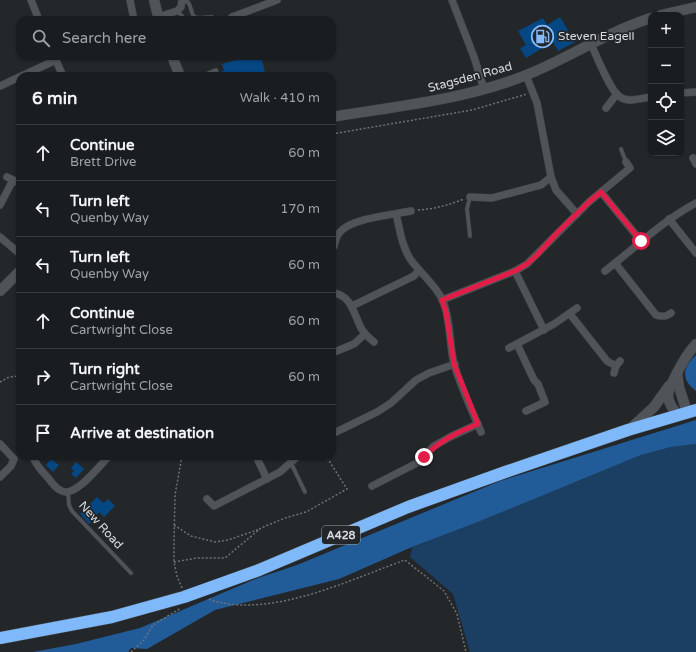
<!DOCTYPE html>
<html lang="en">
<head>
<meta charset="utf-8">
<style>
	:root { --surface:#1a1d20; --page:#232629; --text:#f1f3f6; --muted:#9fa2a5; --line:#383b3e }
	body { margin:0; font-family:"Varela Round",sans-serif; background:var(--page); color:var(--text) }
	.controls { position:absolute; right:12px; top:12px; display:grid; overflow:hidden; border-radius:8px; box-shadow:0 1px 3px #0004 }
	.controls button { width:36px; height:36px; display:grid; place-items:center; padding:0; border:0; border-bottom:1px solid var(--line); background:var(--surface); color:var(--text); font:20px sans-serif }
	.stop { position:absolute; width:12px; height:12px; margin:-9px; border:3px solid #e11d48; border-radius:50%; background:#fff }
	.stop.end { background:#e11d48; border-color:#fff; box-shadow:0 1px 4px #0008 }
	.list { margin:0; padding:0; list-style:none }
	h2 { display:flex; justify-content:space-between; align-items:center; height:52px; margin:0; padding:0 16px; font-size:17px }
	h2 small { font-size:13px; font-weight:400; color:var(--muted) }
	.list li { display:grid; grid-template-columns:26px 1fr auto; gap:12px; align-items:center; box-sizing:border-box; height:56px; padding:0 16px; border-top:1px solid var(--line) }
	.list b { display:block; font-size:15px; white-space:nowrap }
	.list p { margin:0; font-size:13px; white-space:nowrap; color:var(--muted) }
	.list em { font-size:13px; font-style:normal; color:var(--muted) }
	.icon { flex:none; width:22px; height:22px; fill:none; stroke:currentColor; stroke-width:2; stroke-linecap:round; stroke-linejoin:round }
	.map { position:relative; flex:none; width:696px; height:652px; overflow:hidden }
	.search { position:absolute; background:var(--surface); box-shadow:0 1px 3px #0004; left:16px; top:16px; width:320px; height:44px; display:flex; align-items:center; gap:10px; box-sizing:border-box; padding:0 14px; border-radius:12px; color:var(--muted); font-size:15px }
	.panel { position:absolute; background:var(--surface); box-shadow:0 1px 3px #0004; left:16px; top:72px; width:320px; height:388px; border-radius:12px }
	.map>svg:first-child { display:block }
	.green { fill:#1b3e63 }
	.forest { fill:#215c99 }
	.building { fill:#054782 }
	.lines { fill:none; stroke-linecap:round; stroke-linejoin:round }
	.lane-casing { stroke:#3e4144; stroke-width:4.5 }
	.street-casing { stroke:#3e4144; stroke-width:8 }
	.secondary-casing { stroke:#3e4144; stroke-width:11 }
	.highway-casing { stroke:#3e4144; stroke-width:13 }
	.path { stroke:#6f7375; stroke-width:1.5; stroke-dasharray:2 2; stroke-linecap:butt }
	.lane { stroke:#505458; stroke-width:3.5 }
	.street { stroke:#505458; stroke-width:7 }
	.secondary { stroke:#505458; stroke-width:10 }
	.highway { stroke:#80b9f9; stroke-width:12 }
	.route { stroke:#e11d48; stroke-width:5 }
	.labels { text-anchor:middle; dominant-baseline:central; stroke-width:3.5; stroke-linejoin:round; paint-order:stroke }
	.shield { fill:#23272a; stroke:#a3a6a8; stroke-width:1 }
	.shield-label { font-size:11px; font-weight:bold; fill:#dadcde }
	.poi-label { font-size:12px; fill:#dadcde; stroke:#23272a; text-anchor:start }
	.street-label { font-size:12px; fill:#dadcde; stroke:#23272a }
</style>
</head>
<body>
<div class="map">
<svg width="696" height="652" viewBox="0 0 696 652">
	<rect width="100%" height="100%" fill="#23272a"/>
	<path class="green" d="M696 444V652H470L453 594 410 557 412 547 478 522 641 455 671 447Z"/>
	<g class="forest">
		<path d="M696 355V391C680 379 683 367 696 355Z"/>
		<path d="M696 420V444L671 447 641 455 478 522 412 547 339 579 215 610 147 649 131 648 128 652H33L76 644 140 628 258 578 297 565 500 481Z"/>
	</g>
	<g class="building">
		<path d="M560 17 575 42 558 51 553 42 526 58 520 48 526 45 518 31 543 18 547 25Z"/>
		<path d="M250 56H261L266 76H223L222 71H224L222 64Z"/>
		<path d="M51 459 59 465 53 472 46 465Z"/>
		<path d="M76 462 84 469 76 478 71 474 74 471 71 468Z"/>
		<path d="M97 497 104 503 108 499 115 506 104 517 99 512 89 524 80 514Z"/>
	</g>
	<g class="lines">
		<defs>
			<g id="lane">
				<path d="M182 1 188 2C191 6 191 11 193 15 196 21 206 16 212 17L213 20"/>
				<path d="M177 11 182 16 183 20"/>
				<path d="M201 76 216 70 218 76"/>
				<path d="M621 149 626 162"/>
				<path d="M470 197 467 209 470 236"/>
				<path d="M291 463 305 492"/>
				<path d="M68 492 69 505 72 511 131 573"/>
			</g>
			<g id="street">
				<path d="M31 0 39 20"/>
				<path d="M130 0 134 20"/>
				<path d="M452 0 474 57 484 89"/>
				<path d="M158 17 177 11 181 7 182 0"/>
				<path d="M230 19 232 17 277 0"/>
				<path d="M591 44C596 55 611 92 620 97 628 103 642 98 651 97"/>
				<path d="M54 56 63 76"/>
				<path d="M526 75 537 103 551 177 556 190 577 214"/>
				<path d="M0 86 56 60"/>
				<path d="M681 93 696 92"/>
				<path d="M606 108 617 94"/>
				<path d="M693 158 696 164"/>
				<path d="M7 177 19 183"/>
				<path d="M601 192 641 241"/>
				<path d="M470 197 492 198 541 185 551 177"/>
				<path d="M0 205 13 180"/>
				<path d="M396 214C400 230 402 247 411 260 421 274 436 285 443 301 451 321 449 343 454 364 460 385 472 411 481 432"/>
				<path d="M669 219 696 253"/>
				<path d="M0 237 20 254"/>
				<path d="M334 246C335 241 336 236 340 232 352 218 392 215 411 211"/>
				<path d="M615 263 656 315C662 317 666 317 671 313"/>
				<path d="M515 271 544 330"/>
				<path d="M605 271C635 248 662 221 696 203"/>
				<path d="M332 293C351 294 354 314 361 328 364 333 369 338 374 342"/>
				<path d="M442 300 515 271 527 264 589 202 630 168 626 162"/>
				<path d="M352 306 414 276 419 270"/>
				<path d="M570 314 607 361 616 366"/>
				<path d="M517 344 534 380 538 384 545 402 526 411"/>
				<path d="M509 348 554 324 577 308"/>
				<path d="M332 353 354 344 365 334"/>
				<path d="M614 373 616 366 620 361"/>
				<path d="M332 434 377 412 391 403 416 380 429 373 455 364"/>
				<path d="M0 444 14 459 11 466 0 477"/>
				<path d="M33 456C35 465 43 472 49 479 52 483 56 489 62 491 75 498 100 465 109 456"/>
				<path d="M256 456 267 479"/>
				<path d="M372 486 417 463 434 446 450 437 478 424"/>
				<path d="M207 499 214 506 280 472 298 456"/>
			</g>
			<g id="secondary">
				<path d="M154 0 159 20"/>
				<path d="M661 15 696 7"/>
				<path d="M172 56 180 76"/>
				<path d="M332 117C397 106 463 100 524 76 567 59 607 32 651 18"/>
				<path d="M0 291 20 271"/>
				<path d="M677 373 679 387 687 412"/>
				<path d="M678 415C662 397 668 391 677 373 683 361 687 354 696 344"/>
				<path d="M630 429 654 407 669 386"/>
			</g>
			<path id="highway" d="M0 638 112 617 184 597 259 570 408 507 508 471 628 430 696 410"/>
		</defs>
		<use href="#lane" class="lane-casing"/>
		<use href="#street" class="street-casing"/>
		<use href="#secondary" class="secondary-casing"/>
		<use href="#highway" class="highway-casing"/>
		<g class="path">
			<path d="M332 134 472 110 527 94"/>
			<path d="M418 210C435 209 449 205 464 199"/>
			<path d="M0 382 9 377 20 376"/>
			<path d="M174 525 191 536 215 542 228 540 260 529"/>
			<path d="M174 562 197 558H225L261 528 285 518 306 512 347 489 326 456"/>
			<path d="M182 588 177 576 174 562V543L175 495 182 456"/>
			<path d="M209 599C215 602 222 603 229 604 287 611 352 579 405 560L444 591 457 614 466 652"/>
			<path d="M131 652 143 641 153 625 181 608"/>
		</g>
		<use href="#lane" class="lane"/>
		<use href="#street" class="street"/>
		<use href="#secondary" class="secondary"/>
		<use href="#highway" class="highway"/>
	</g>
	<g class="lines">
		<path class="route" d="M424 457C439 441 458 432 478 424L454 364 446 312 442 300 515 271 527 264 536 256 558 232 589 202 601 192 641 241"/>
	</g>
	<defs>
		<symbol id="fuel-ring" viewBox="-11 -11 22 22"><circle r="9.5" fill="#23272a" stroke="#84bcfb" stroke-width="1.5"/><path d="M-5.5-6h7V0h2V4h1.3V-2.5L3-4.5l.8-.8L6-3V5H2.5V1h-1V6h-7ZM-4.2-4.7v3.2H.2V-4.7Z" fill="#84bcfb"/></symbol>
	</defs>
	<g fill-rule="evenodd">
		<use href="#fuel-ring" x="530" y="24" width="25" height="25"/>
	</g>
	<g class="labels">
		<rect class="shield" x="322" y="526" width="38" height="18" rx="3"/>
		<g class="shield-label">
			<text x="341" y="535">A428</text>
		</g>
		<g class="poi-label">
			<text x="558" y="36">Steven Eagell</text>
		</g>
		<g class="street-label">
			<text transform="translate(470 77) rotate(-15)">Stagsden Road</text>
			<text transform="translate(101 525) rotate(48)">New Road</text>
		</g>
	</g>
</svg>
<div class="controls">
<button>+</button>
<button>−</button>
<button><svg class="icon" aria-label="locate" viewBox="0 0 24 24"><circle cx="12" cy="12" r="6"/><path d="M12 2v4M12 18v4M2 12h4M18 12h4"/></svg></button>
<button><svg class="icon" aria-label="layers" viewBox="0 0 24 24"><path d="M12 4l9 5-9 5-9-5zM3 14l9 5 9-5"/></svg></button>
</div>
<div class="stop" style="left:641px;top:241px"></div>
<div class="stop end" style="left:424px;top:457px"></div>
<div class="search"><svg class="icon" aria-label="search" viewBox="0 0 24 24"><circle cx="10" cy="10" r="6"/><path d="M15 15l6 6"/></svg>Search here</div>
<section class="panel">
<h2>6 min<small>Walk · 410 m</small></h2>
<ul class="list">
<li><svg class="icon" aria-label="ahead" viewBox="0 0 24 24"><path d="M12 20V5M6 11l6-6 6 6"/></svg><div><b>Continue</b><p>Brett Drive</p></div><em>60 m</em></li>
<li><svg class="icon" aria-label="left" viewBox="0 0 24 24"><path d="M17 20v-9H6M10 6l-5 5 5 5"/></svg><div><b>Turn left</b><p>Quenby Way</p></div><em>170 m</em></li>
<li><svg class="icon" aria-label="left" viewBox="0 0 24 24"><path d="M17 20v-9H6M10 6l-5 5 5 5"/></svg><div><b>Turn left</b><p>Quenby Way</p></div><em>60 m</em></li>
<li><svg class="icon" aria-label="ahead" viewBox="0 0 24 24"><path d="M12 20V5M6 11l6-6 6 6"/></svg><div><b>Continue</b><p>Cartwright Close</p></div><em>60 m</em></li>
<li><svg class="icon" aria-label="right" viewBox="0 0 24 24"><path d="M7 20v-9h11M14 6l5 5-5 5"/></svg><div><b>Turn right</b><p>Cartwright Close</p></div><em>60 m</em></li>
<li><svg class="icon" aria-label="arrive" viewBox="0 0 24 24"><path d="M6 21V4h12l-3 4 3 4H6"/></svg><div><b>Arrive at destination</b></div></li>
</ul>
</section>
</div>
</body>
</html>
